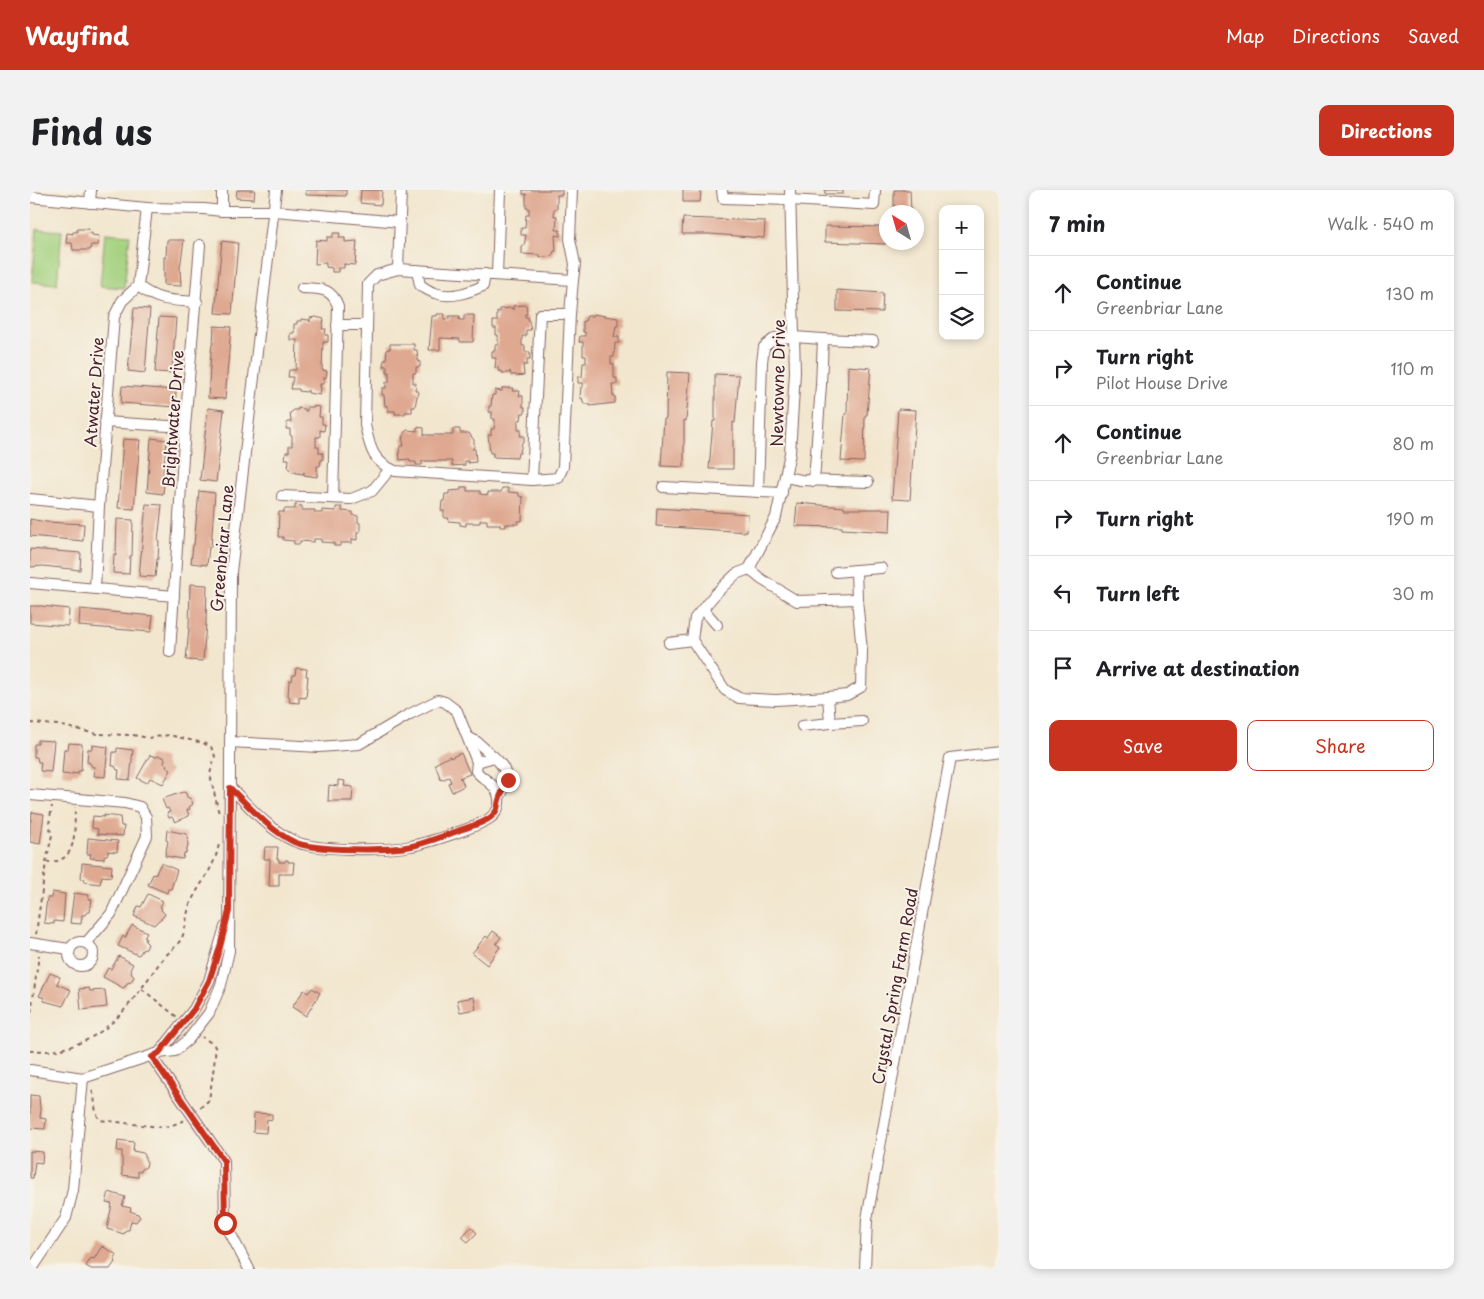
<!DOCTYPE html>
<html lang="en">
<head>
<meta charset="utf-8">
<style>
	:root { --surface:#fff; --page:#f2f2f2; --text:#202124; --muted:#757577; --line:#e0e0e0; --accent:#c8321e }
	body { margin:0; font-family:"Playpen Sans",sans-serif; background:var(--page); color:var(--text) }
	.controls { position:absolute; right:15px; top:15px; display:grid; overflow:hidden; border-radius:10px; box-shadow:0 2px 8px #0003 }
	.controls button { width:45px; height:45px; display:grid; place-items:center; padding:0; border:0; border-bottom:1px solid var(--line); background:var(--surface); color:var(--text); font:25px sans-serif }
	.compass { position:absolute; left:849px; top:15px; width:45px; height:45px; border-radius:50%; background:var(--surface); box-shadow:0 2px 8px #0003; rotate:323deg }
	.stop { position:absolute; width:15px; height:15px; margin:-11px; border:4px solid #c8321e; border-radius:50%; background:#fff }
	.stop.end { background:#c8321e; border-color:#fff; box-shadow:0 1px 5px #0008 }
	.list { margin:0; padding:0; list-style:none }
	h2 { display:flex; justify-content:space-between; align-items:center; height:65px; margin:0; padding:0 20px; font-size:21px }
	h2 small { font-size:16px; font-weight:400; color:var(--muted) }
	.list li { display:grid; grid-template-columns:32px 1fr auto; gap:15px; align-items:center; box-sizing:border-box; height:75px; padding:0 20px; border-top:1px solid var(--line) }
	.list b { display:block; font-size:19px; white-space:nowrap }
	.list p { margin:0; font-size:16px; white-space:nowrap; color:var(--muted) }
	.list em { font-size:16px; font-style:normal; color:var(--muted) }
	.actions { display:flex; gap:10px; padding:15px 20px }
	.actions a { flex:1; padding:11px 0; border:1px solid var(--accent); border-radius:10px; text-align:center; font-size:18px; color:var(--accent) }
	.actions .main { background:var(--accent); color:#fff }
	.icon { flex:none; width:28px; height:28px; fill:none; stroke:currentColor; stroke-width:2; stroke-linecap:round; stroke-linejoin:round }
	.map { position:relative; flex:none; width:969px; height:1079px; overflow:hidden; border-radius:10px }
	header { display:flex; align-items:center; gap:30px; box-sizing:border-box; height:70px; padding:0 25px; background:var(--accent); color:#fff }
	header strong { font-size:24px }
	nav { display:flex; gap:28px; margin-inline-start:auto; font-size:18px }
	.intro { display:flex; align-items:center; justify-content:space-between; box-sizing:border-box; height:120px; padding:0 30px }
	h1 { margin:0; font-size:35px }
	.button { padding:12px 22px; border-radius:10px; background:var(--accent); color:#fff; font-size:18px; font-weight:700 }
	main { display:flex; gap:30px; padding:0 30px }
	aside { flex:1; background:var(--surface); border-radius:10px; box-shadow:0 2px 8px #0003 }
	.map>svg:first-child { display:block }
	.green { fill:#a5d280; stroke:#787856 }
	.building { fill:#dfa991 }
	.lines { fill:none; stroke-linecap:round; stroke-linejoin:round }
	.minor-casing { stroke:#856564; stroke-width:12 }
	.path { stroke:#856564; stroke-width:2; stroke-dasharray:4 4; stroke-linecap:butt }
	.minor { stroke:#fff; stroke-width:10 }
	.route { stroke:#c8321e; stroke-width:6 }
	.labels { text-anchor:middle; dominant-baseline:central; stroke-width:4; stroke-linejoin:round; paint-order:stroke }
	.street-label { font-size:16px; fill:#4a1f2b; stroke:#f7f3e8 }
</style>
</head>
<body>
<header>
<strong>Wayfind</strong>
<nav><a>Map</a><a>Directions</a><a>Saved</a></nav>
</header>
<div class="intro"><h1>Find us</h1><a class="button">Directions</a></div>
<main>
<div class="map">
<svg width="969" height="1079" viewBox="0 0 969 1079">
	<rect width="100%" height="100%" fill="#f7f3e8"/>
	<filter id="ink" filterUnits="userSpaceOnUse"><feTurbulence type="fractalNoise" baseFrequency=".02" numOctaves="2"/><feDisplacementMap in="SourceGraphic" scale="10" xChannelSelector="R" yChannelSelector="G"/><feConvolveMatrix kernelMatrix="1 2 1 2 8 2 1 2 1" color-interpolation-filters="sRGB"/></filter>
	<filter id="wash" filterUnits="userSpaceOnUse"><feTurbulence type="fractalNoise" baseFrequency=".0096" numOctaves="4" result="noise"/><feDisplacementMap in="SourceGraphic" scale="20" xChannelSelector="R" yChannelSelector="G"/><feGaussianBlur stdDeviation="1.12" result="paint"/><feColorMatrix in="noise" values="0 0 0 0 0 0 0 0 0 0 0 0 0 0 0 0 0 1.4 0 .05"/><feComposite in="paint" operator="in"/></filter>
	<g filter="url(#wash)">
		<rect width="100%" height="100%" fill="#f2e6ce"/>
		<g class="green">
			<path d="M7 39 32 41 27 94 2 92Z"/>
			<path d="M75 43 100 45 94 98 70 96Z"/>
		</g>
		<g id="blocks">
			<g class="building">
				<path d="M207 0H225L224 9 206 8Z"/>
				<path d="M276 0H316V6L276 5Z"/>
				<path d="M331 0H352L351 15 330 13Z"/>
				<path d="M493 0H532V5H527V19H524V26H527L526 40H530V46L525 45 526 61H524L522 66 510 68V65L492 64V56H494L496 45H491V38H495L496 25H499V18H496V4H493Z"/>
				<path d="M653 0H671L670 12H653Z"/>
				<rect x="795" y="0" width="18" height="4"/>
				<path d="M864 0H880L881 21 864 20Z"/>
				<path d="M653 28 735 31 734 48 680 44H652Z"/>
				<path d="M795 36 856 37V54L795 52Z"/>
				<path d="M47 39H59L58 43H62V45L69 46 68 55H61L60 60H43L42 53H36L37 43 43 44V42H47Z"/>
				<path d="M303 43H310L309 48H315V52L327 51 325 75 314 74V78H308V82H302V78L296 77V73L285 74 286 50 297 51V47H303Z"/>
				<path d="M137 50H154L150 78 151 96 134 95V67H136Z"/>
				<path d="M192 51 208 53 202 124 185 123Z"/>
				<path d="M807 100 853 103 852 122 807 121Z"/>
				<path d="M496 115 497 124H495V127H498L501 140H496V146H492V156H495V162H500V169H497V175H493L494 185 486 186V185H481L480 181 479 183H472V181H468V177L465 178 466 168H462V161H465V155H468V145H466V138H463V131H467V122H470V119L482 118 483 120V116Z"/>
				<path d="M104 118 120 119 115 183 98 181Z"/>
				<path d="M407 124H415L414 129H419V126H430L429 130H434V125H444L443 152H430V149L410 148V160H399L402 126H407Z"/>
				<path d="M563 124 588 128V136H586L584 147H589V153H585L584 167H581V174H584V188H587V194H582L583 206H585V213L560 216V214H554L552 208H550L551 197H553V193H548V187H552L553 173H556V166H553V152H549L550 146H555V142H553V131H555L557 126H563Z"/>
				<path d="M129 127 146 128 142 183 125 182Z"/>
				<path d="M286 127 294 129 292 139H296L295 145H298V152H293L292 180 297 181 296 188 294 187V194H290V197H291L290 205 278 203V200L276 202 269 201V199H261L263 187H258L259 180H266L267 150H260V143H264V134H267V131H271V129L279 130 280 132V128Z"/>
				<path d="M184 136 201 137 195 209 178 208 181 162 182 154H183Z"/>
				<path d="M360 154H384V160H387L388 171 390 172V177H386V183H383V193H386L385 200 389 202 388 206H387L385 217H382V222H375V224H365V221H358V216H355L354 205H352V198H356V192H359V182H357V176H353L354 170H356L357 159H360Z"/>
				<path d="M818 176 841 178 837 225H835L834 272 811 271 815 224H817Z"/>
				<path d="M637 182 660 183 656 231 654 230V277L631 276 634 229H636Z"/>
				<path d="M685 184 709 185 705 233 703 232V279H679L683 231H685Z"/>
				<path d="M92 196 146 200 145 217 91 213Z"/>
				<path d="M472 198H483L482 201H490L489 206H493V217H495V223H492L491 230H488V240H491L490 246H494V252H492L490 263H488L487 268 463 267V263H460L458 245H461V239H464L465 229H462V222H459V216H461L462 205H465V200L472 201Z"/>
				<path d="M283 216 290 217 289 227H292V234H295L294 241 290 240V247H286V257H289V263H293V270H291L290 276H287V287L274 285V282L273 284 266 283V282H262L258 278 259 269H255L256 262H259V256H262V246L260 245V239H256L257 232H261L260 223 264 220H268V218L275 219V221H277V217H283Z"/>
				<path d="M178 218 194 220 186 292 170 290Z"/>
				<path d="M868 219 886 220 880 310 862 309Z"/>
				<path d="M387 237 394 238V245H423V239H430V243H439L444 250V257L442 259H445L446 272 438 273V271H435V275L422 276V271H392V275H386V272H380V269L370 270 369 262 370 256H374L372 247H374V243L377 240 387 241Z"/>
				<path d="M121 248 137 250 133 282V285L135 286 133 304 117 302Z"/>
				<path d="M93 249 110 250 104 319 88 318Z"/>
				<path d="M431 297H437V301H450V304L458 305V302H471L472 298H478V302L489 303V306L493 307 492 331H488V334H476V337H470V334H457V330H450V333H436V336L430 335V332L418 331 419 328H414V321H411L412 311H414L415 304H419V301L431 300Z"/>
				<path d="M169 301 185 303 181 357H179L177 375 161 373 163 355H164Z"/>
				<path d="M767 313 814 317V319H861L860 342 812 339V337L765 336Z"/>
				<path d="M116 314 132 315 128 351H129L128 369H127L125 387 109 386Z"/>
				<path d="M265 315 272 316V320H285V323H292V320L306 321V317H312V321L323 322V325L328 326V332L330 333V342H327V350L322 349V353H310V356H304V353L291 352V349H284V352L270 351V354H264V351L253 350V347H248L249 322H254V319H265Z"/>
				<path d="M627 318 718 324 717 342 626 336Z"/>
				<path d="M0 329 16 332 54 334 53 351 0 346Z"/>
				<path d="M87 329 103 330 102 366H100L99 384 83 383 84 364 86 365V362Z"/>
				<path d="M0 359 51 363 50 380 13 376 0 377Z"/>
				<path d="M160 394 177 395 176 433 173 471 156 470 159 438Z"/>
				<path d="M0 416H12L39 419 38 436 0 433Z"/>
				<path d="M50 419 123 426 121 442 49 436Z"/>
				<path d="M266 478 277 479 276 486H278L276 508 269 507V513L259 512 260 507 258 506 259 491H262L263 485H265Z"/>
				<path d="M8 550 24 551 21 582 10 581 11 572H8L7 567H4V554H8Z"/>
				<path d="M39 553 52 554 51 581H48V584L42 583V585L32 584 34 559H38Z"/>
				<path d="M62 555 78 557 75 587 64 586 65 577H62L60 573 57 572 58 559H62Z"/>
				<path d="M87 558 103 560 100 590 88 589 89 580H87L85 576H82L83 562H87Z"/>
				<path d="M431 563 440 584 429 588H431L434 596 422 602 418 593 421 592 419 587 411 590 405 574 416 568 420 566V568Z"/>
				<path d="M120 565 126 567 130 566 135 568 134 573 137 575 136 577 141 580 133 594 120 588 117 593 107 588Z"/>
				<path d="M308 590 315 591 314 596 323 597 322 611H298L299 595 308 596Z"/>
				<path d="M153 602 156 603 157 607 161 609 163 614 159 617 160 619 157 620 159 626 145 632 142 627 139 628 137 623 140 622 138 618 136 619 132 609Z"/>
				<path d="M2 622 14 624 10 654 0 652V631H1Z"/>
				<path d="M74 625 90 627 91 636H94L93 646 67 644 68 639 62 638 63 626 74 627Z"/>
				<path d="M137 640 157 644 158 655 156 663H154L153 669 135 666 138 651 136 650Z"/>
				<path d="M58 648 88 651 87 662 78 661V664L74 666V669L60 668 61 664H57Z"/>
				<path d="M235 657H248L247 669H249V672H255V670H258V672H264L263 684H249V696H239L240 672V669H234Z"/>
				<path d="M52 673 82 676 81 687 72 686 70 694 54 692 55 689H51Z"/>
				<path d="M131 673 147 680 141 699H138L137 703 118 695 123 684 125 685Z"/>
				<path d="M22 702 35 704 33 732 24 731V734L14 733 17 708H21Z"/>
				<path d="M44 703 59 705 58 709H62L60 722H57L55 725H52L51 734 40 733Z"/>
				<path d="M118 704 133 711 130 717 132 718 131 720 135 724 132 728 129 730 124 735 104 726 108 716 111 717Z"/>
				<path d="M102 735 117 742 114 747 116 748 115 751 118 754 116 759 112 760 110 764 108 765 88 756 93 746 95 748Z"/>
				<path d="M463 741 471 747 466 754 470 757 457 775 442 763 456 746 458 748Z"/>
				<path d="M89 766 103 774 100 780 102 781 101 783 104 787 101 792 97 793 95 797 93 798 73 787 78 778 81 779Z"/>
				<path d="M20 783 30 787 27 794 41 800 33 816 18 812 14 811V808L9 806Z"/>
				<path d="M59 798 60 801 75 800 77 817 51 820 49 799Z"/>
				<path d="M282 798 290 803 276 826 262 817 274 800 278 803Z"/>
				<path d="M444 807 446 819 430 822 427 810Z"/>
				<path d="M0 905 9 906 10 919H11L10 928 16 929 15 939 0 938Z"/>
				<path d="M224 923 242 924V930L237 929 236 943 223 942Z"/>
				<path d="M88 950 104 952 103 961 113 963 115 965V969L117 972 116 977 112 979 111 982 108 981V987L92 985V961H87Z"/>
				<path d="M0 961 13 962 12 973 5 972 3 988H0Z"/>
				<path d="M79 1002 95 1007 92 1016 101 1018 100 1021 108 1024 110 1027 106 1032 101 1031 99 1040H96L94 1044 77 1039 82 1014 76 1013Z"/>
				<path d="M441 1037 447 1043 438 1052 432 1047Z"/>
				<path d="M72 1056 87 1065 84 1071 85 1072 80 1079H61L56 1076 61 1068 64 1069Z"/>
			</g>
		</g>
	</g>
	<g filter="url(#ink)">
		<use href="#blocks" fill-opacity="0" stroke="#856564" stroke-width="1"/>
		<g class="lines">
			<defs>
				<g id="minor">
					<path d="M542 0 540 49 545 74 543 90"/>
					<path d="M692 0 693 8 760 10 844 15 845 0"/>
					<path d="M0 7 117 18 174 19 192 21H245L370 32"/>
					<path d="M60 13 61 0"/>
					<path d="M192 21V0"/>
					<path d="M368 79 543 90 540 124 533 277 528 288 502 290 365 281C342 271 340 258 335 235L338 94 347 85Z"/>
					<path d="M368 79 371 0"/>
					<path d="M387 80 390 95C395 98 400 102 405 103 421 109 439 102 453 96L455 84"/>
					<path d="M467 85 470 0"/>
					<path d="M108 96C129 112 141 110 167 112"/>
					<path d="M272 98C290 99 301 97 308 116L303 308"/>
					<path d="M307 135H337"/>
					<path d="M75 232 155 237"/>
					<path d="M755 287 771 290 838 292"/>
					<path d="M502 290 510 124H540"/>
					<path d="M784 291 791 195 793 149 843 151"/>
					<path d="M633 297 752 303"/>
					<path d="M728 302 732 172 734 157 745 148 764 147 793 149"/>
					<path d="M252 306 321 309 342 301 360 279"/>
					<path d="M0 309 69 316"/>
					<path d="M719 379 731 389 767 411 827 409 832 461 831 497 817 505 798 507 746 510 709 508 695 500 662 450 665 428 686 403 706 384 719 379 746 327 760 263 765 182 760 0"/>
					<path d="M826 380 851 378"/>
					<path d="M806 382 826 380 827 409"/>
					<path d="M0 393 144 406"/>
					<path d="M65 398 69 316 84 127 92 111 108 96 117 18"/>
					<path d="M673 419 687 435"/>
					<path d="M639 453 662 450"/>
					<path d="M140 462 155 237 170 55"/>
					<path d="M800 533 832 531"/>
					<path d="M772 536 800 533 798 507"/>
					<path d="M438 547 447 552 464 567 447 572"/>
					<path d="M200 552 289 557 329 554 380 524 408 510 415 512 427 521 447 572 446 581C454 591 468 594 469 609 470 617 466 624 460 628 448 637 397 653 381 656 358 661 284 661 264 651 239 640 219 616 200 597"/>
					<path d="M464 567C479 580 479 592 469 608"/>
					<path d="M0 605 95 613 110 617 116 627 117 646 81 724 56 753"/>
					<circle cx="51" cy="764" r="12"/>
					<path d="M0 753 39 759"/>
					<path d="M129 863 164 819 179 791 195 737"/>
					<path d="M122 867 194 971 195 1033 219 1079"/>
					<path d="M0 880 53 888 129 863 145 861 158 850 179 823 191 795 199 761 201 382 246 0"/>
					<path d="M2 1079 36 1028 43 1000 53 888"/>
					<path d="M835 1079 837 1029 920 568 969 562"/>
				</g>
			</defs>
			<use href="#minor" class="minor-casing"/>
			<g class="path">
				<path d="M0 533 28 535 67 544 103 545 118 548 139 545 173 553 181 557 185 566 180 584 189 624"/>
				<path d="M16 672C49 674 44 640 45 617"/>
				<path d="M6 744 16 672 22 645 19 634 22 616"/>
				<path d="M112 799 147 827"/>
				<path d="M0 830 9 765"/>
				<path d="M0 861C9 860 18 862 27 860 82 848 101 812 131 771 138 762 149 756 153 745 158 731 155 723 163 708 173 689 186 675 189 653"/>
				<path d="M62 901C67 910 62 918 70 930L129 937 140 936 155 930"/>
				<path d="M170 918 179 910C180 903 187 860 185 857 183 853 176 850 172 847"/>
			</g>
			<use href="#minor" class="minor"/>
		</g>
	</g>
	<g class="lines" filter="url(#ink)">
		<path class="route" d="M195 1033 194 971 122 867 129 863 164 819 179 791 190 757 199 721 200 598C219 616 239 640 264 652 284 661 359 661 382 656 399 652 416 645 433 639 442 636 454 633 461 627 470 619 466 617 470 607 472 601 476 597 478 590"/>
	</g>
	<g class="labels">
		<g class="street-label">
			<text transform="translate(747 193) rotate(-89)">Newtowne Drive</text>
			<text transform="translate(63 202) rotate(-86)">Atwater Drive</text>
			<text transform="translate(142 229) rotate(-86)">Brightwater Drive</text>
			<text transform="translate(191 358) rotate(-85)">Greenbriar Lane</text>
			<text transform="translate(864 796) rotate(-80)">Crystal Spring Farm Road</text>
		</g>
	</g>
</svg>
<div class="controls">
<button>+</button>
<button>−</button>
<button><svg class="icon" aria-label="layers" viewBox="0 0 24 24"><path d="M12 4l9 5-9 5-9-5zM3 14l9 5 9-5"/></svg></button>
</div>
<svg class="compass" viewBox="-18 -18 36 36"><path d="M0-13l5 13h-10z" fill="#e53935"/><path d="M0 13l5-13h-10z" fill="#757577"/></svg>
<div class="stop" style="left:195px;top:1033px"></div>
<div class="stop end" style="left:478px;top:590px"></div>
</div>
<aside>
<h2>7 min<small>Walk · 540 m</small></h2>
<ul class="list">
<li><svg class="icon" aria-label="ahead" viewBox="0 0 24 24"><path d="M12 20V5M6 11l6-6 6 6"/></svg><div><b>Continue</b><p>Greenbriar Lane</p></div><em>130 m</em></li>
<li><svg class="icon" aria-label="right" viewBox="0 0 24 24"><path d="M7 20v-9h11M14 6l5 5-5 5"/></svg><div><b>Turn right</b><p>Pilot House Drive</p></div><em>110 m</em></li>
<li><svg class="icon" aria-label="ahead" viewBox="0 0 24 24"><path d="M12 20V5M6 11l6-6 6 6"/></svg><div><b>Continue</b><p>Greenbriar Lane</p></div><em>80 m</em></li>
<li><svg class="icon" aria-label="right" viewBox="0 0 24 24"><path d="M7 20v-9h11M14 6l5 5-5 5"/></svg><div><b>Turn right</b></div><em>190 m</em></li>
<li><svg class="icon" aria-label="left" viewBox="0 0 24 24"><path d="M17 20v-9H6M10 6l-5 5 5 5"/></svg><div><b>Turn left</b></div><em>30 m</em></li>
<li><svg class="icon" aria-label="arrive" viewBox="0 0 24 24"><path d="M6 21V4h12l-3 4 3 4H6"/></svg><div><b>Arrive at destination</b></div></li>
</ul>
<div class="actions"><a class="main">Save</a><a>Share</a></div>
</aside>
</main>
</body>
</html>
